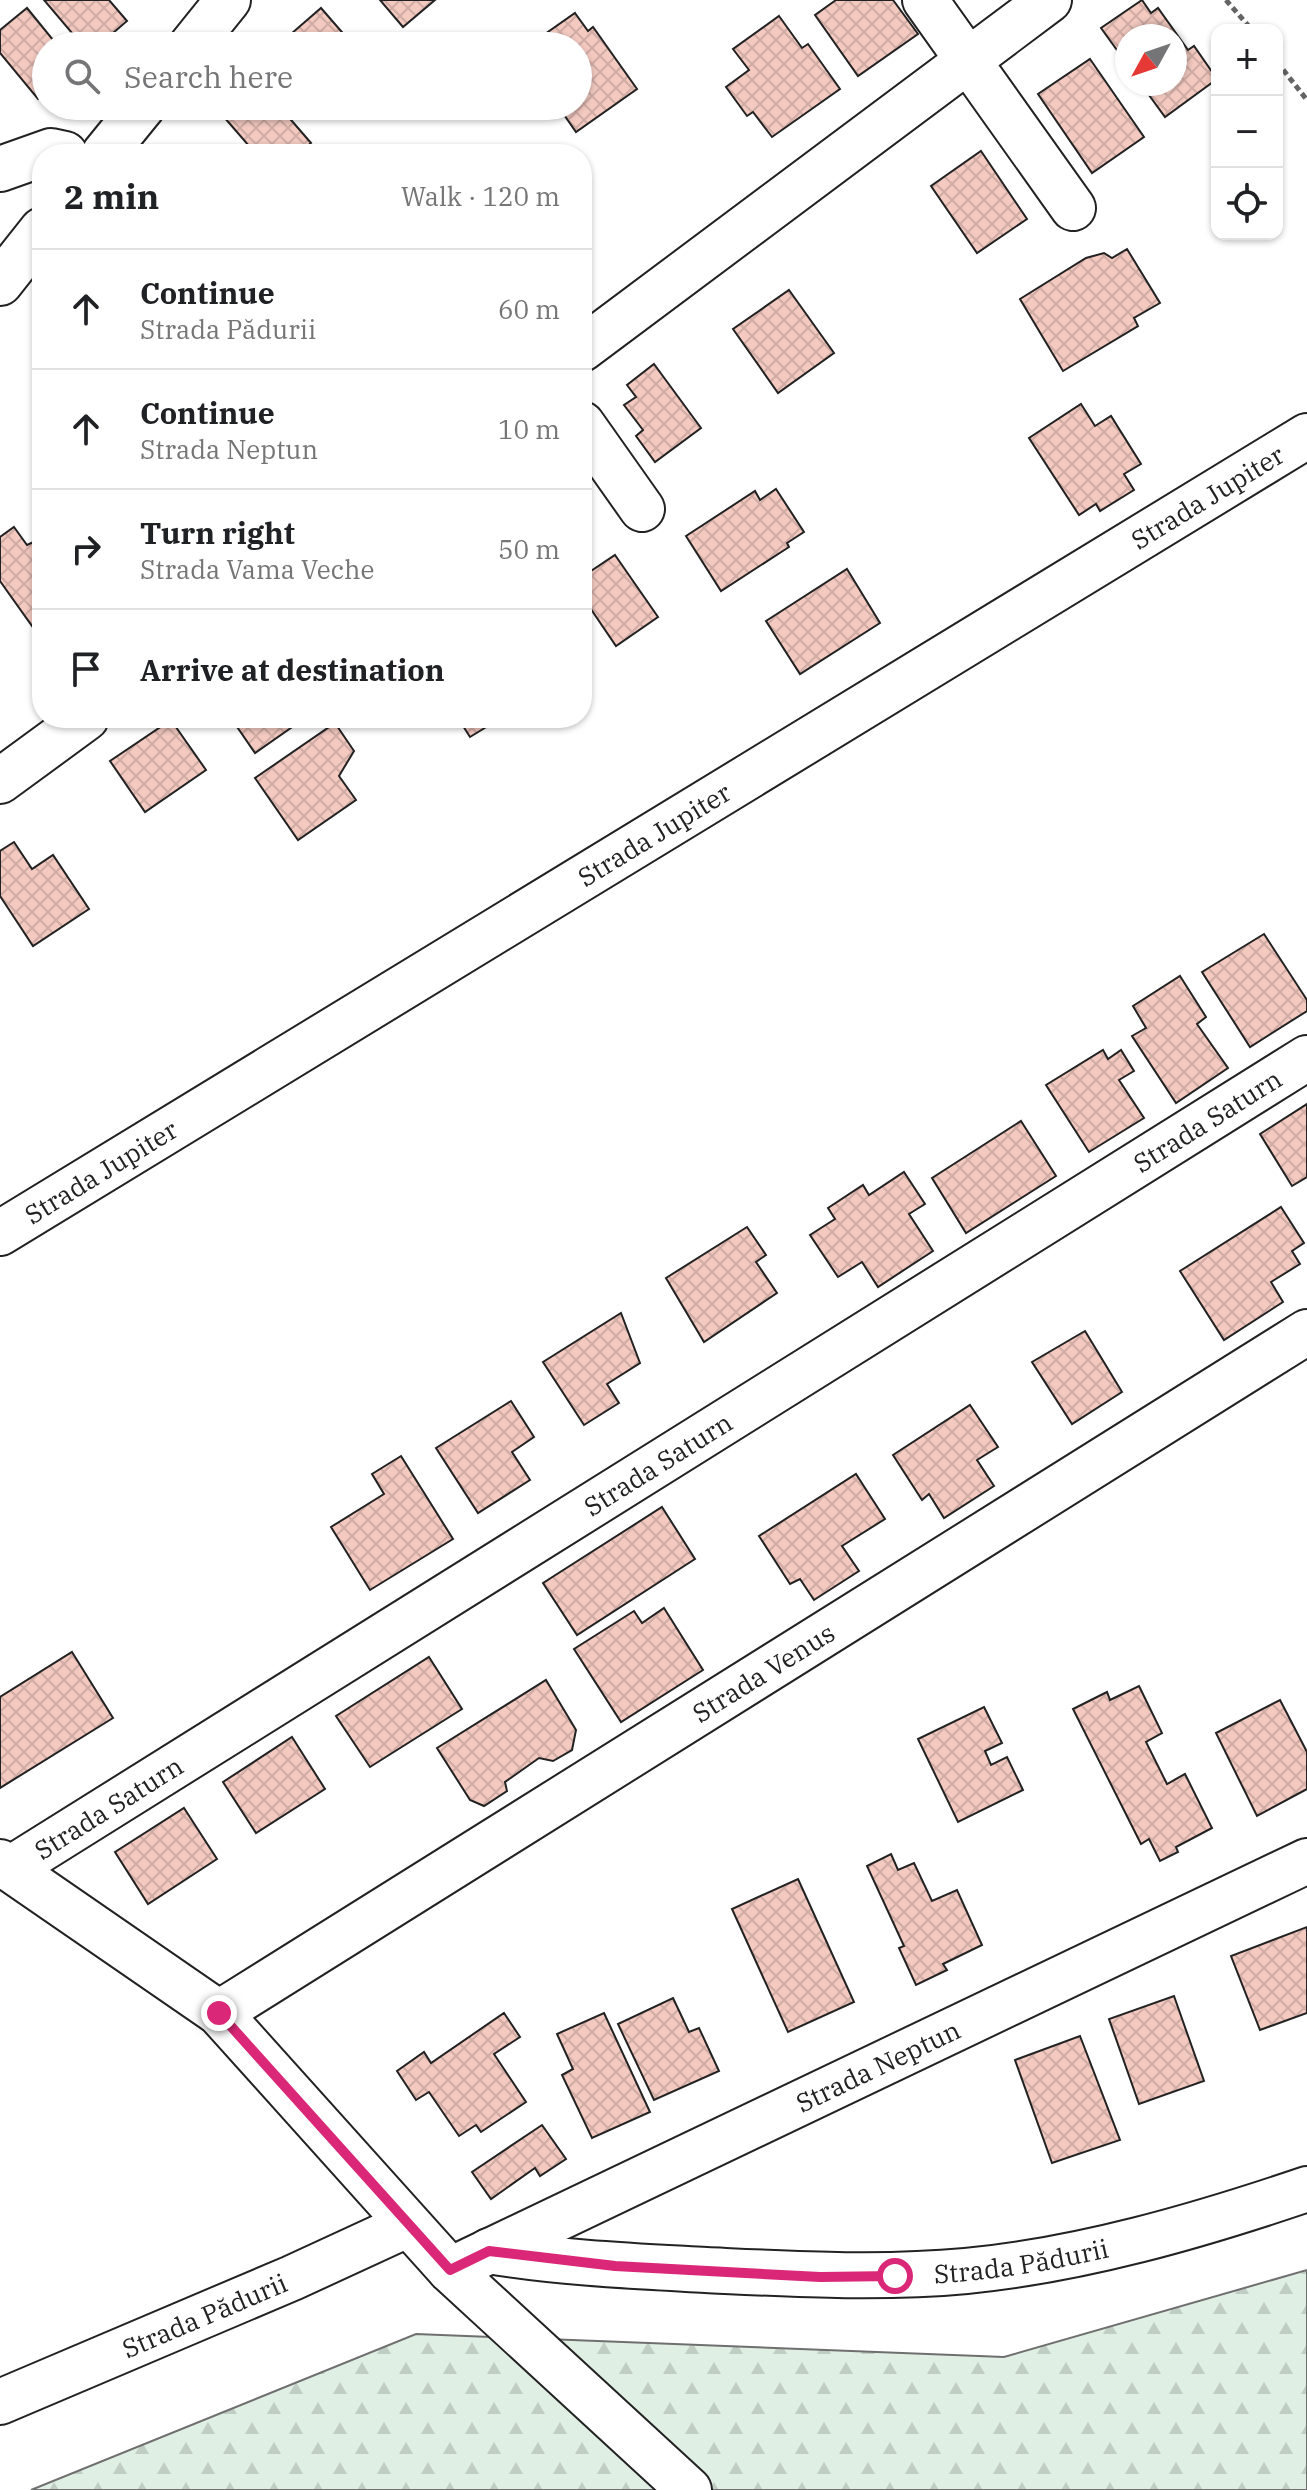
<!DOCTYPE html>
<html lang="en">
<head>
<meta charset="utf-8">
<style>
	:root { --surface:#fff; --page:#f2f2f2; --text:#202124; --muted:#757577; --line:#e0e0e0 }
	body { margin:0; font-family:"IBM Plex Serif",serif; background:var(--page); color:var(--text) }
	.controls { position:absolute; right:24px; top:24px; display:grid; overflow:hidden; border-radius:16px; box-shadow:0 2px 6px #0004 }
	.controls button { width:72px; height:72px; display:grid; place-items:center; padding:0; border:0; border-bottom:2px solid var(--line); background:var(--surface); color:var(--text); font:40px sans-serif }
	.compass { position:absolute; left:1115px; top:24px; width:72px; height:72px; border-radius:50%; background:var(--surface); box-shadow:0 2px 6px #0004; rotate:230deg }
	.stop { position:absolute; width:24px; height:24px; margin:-18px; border:6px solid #db2777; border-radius:50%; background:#fff }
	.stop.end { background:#db2777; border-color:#fff; box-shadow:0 2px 8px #0008 }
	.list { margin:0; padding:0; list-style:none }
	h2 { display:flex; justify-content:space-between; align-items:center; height:104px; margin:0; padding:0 32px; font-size:34px }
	h2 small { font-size:26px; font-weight:400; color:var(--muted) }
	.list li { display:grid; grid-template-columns:52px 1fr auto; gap:24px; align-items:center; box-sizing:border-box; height:120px; padding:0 32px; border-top:2px solid var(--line) }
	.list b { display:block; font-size:30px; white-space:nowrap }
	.list p { margin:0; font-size:26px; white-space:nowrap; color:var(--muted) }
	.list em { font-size:26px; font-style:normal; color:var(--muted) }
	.icon { flex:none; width:44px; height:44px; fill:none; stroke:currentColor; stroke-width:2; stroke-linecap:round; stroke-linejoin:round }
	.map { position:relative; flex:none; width:1307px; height:2490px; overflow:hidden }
	.search { position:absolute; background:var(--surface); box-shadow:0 2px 6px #0004; left:32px; top:32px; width:560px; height:88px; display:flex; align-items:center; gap:20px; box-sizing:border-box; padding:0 28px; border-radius:44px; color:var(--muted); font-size:30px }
	.panel { position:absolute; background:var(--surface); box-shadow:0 2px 6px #0004; left:32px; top:144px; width:560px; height:584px; border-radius:32px }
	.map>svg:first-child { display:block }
	.forest { fill:url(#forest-firs); stroke:#6f6f6f; stroke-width:2 }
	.building { fill:url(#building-cross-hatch); stroke:#222; stroke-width:2 }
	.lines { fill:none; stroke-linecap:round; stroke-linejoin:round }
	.minor-casing { stroke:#222; stroke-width:48 }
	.path { stroke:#646464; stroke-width:5; stroke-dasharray:6 4; stroke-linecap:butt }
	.minor { stroke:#fff; stroke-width:44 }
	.route { stroke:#db2777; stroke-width:10 }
	.labels { text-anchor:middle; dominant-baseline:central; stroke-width:6; stroke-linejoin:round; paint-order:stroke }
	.street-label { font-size:26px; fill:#222; stroke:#fff }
</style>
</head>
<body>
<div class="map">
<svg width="1307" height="2490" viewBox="0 0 1307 2490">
	<defs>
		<pattern id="forest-firs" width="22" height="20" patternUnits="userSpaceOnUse" patternTransform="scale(2)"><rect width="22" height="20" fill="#e0efe3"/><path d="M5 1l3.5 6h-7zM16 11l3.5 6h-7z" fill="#c0cdc2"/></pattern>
		<pattern id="building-cross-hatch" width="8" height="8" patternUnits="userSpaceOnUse" patternTransform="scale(2)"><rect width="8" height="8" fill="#f3c9c0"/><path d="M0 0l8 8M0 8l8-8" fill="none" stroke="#d0aca5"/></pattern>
	</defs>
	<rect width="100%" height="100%" fill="#fff"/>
	<path class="forest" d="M1307 2270V2490H31L416 2334 1004 2357Z"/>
	<g class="building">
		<path d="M44 0H109L127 21 98 46H83Z"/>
		<path d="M380 0H435L403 27Z"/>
		<path d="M836 0H893L918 34 858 76 815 15Z"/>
		<path d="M1142 0 1151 13 1158 8 1188 50 1194 46 1217 79 1165 117 1141 84H1175V36H1127V64L1101 28Z"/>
		<path d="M27 8 58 46H46V93L38 99 0 53V30Z"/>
		<path d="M321 8 354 46H289L284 40Z"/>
		<path d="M575 13 588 31 593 27 637 89 576 132 558 106H578V46H528Z"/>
		<path d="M779 16 802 48 808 44 840 89 772 137 753 112 747 116 726 87 749 70 733 49Z"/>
		<path d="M1090 59 1144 137 1092 173 1038 94Z"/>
		<path d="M237 106H279L311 143 298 154H256L224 117Z"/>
		<path d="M981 151 1027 219 977 253 931 186Z"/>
		<path d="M1127 249 1160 303 1134 318 1138 326 1063 371 1020 299 1086 258 1104 253 1112 258Z"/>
		<path d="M789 290 834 353 778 393 733 329Z"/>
		<path d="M654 364 701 428 655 462 636 436 643 430 624 405 636 397 627 385Z"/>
		<path d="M1081 404 1095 426 1111 416 1141 464 1124 474 1134 490 1100 511 1096 504 1079 515 1029 438Z"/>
		<path d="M776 489 804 532 787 543 789 547 721 591 686 536 755 491 760 500Z"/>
		<path d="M14 527 27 545 42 538V640L0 581V537Z"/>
		<path d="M615 555 658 617 616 646 582 596V577Z"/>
		<path d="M847 569 880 623 800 674 766 621Z"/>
		<path d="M231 718H305L255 753Z"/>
		<path d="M458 718H501L470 737Z"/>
		<path d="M171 720 206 770 145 812 110 761Z"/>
		<path d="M335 723 354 751 339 776 356 800 298 840 255 778Z"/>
		<path d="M14 842 32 869 53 855 89 909 33 946 0 896V851Z"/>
		<path d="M1264 934 1307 1000V1011L1250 1047 1202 972Z"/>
		<path d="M1180 976 1206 1017 1197 1024 1228 1068 1176 1103 1132 1036 1146 1028 1133 1006Z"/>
		<path d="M1103 1050 1108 1059 1121 1050 1134 1071 1119 1080 1144 1118 1089 1152 1046 1085Z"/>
		<path d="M1307 1104V1177L1292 1186 1260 1134Z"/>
		<path d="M1021 1121 1056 1176 966 1233 932 1178Z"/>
		<path d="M904 1172 925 1204 909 1214 933 1251 878 1287 862 1262 838 1277 810 1235 835 1219 828 1208 863 1185 869 1195Z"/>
		<path d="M1281 1207 1304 1243 1292 1251 1300 1264 1271 1282 1283 1302 1224 1340 1180 1271Z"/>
		<path d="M747 1227 766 1255 756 1262 777 1293 704 1342 666 1278Z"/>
		<path d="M621 1313 640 1363 607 1384 619 1403 584 1425 543 1362Z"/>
		<path d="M1085 1331 1122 1392 1072 1424 1032 1362Z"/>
		<path d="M511 1401 534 1437 512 1452 530 1480 478 1513 436 1448Z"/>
		<path d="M970 1405 998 1447 977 1460 994 1486 944 1518 929 1494 922 1500 893 1455Z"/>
		<path d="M401 1456 453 1539 370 1590 331 1527 384 1494 372 1474Z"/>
		<path d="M856 1474 885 1519 842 1546 859 1571 814 1600 800 1579 790 1584 759 1536Z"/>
		<path d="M662 1507 695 1559 577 1635 543 1583Z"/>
		<path d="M664 1608 703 1670 621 1722 574 1649 634 1611 642 1623Z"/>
		<path d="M72 1652 113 1718 0 1788V1697Z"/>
		<path d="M429 1657 462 1709 370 1767 336 1716Z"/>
		<path d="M546 1680 576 1730 572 1750 553 1761 539 1758 505 1782 507 1791 484 1806 470 1800 437 1748Z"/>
		<path d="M1139 1686 1162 1733 1146 1742 1167 1784 1185 1774 1212 1828 1176 1847 1178 1852 1160 1861 1149 1839 1141 1844 1073 1709 1107 1692 1110 1700Z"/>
		<path d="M1280 1700 1307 1752V1789L1257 1816 1216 1733Z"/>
		<path d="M984 1707 1002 1743 985 1751 991 1765 1007 1757 1023 1790 958 1822 918 1739Z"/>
		<path d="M292 1737 325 1789 256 1833 223 1782Z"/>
		<path d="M184 1808 217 1859 148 1904 115 1852Z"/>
		<path d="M891 1854 898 1870 914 1863 932 1901 957 1890 982 1945 943 1964 947 1970 916 1985 899 1948 904 1946 867 1866Z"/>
		<path d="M798 1879 854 2002 788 2032 732 1909Z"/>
		<path d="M1307 1927V2013L1260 2030 1231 1956Z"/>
		<path d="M1174 1996 1204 2081 1139 2104 1109 2019Z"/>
		<path d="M673 1998 689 2032 699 2028 719 2071 654 2100 618 2024Z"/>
		<path d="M504 2013 520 2037 494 2054 526 2102 481 2132 476 2125 459 2136 429 2092 416 2100 397 2071 424 2052 431 2063Z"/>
		<path d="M604 2013 650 2112 592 2138 562 2075 573 2069 557 2034Z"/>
		<path d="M1080 2036 1120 2140 1052 2163 1015 2060Z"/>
		<path d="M542 2125 566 2159 540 2176 535 2168 491 2199 472 2172Z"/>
	</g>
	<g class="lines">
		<defs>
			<g id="minor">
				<path d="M925 0 1073 208"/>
				<path d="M191 46 228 0"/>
				<path d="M104 154 143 106"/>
				<path d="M0 169 51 151 65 154"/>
				<path d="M0 283 42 230"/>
				<path d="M582 349 1049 0"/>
				<path d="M582 424 642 509"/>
				<path d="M0 781 86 718"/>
				<path id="s1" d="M0 1233 1307 436"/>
				<path d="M0 1862 219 2013 450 2270 689 2490"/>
				<path id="s2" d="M10 1869 1307 1058"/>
				<path id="s3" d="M219 2013 1307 1332"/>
				<path id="s4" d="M489 2251C561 2263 634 2266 706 2270 793 2274 879 2279 966 2271 1081 2260 1198 2226 1307 2189"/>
				<path id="s5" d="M450 2270 1307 1861"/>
				<path id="s6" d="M0 2402 292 2278 407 2225"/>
			</g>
		</defs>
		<use href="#minor" class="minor-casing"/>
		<g class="path">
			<path d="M1226 0 1252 30"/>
			<path d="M1277 62 1307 100"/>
		</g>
		<use href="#minor" class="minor"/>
	</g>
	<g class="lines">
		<path class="route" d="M219 2013 450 2270 489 2251 615 2266 820 2277 895 2276"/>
	</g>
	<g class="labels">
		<g class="street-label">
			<text stroke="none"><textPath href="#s1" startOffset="1414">Strada Jupiter</textPath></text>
			<text stroke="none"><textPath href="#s1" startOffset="766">Strada Jupiter</textPath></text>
			<text stroke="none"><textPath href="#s2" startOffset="1412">Strada Saturn</textPath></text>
			<text stroke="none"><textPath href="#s1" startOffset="118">Strada Jupiter</textPath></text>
			<text stroke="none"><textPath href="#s2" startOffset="764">Strada Saturn</textPath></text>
			<text stroke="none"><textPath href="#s3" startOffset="642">Strada Venus</textPath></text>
			<text stroke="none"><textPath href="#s2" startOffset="116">Strada Saturn</textPath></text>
			<text stroke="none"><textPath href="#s5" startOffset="474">Strada Neptun</textPath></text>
			<text stroke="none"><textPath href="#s4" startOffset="534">Strada Pădurii</textPath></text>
			<text stroke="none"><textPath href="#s6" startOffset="222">Strada Pădurii</textPath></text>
		</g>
	</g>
</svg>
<div class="controls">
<button>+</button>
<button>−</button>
<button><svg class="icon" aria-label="locate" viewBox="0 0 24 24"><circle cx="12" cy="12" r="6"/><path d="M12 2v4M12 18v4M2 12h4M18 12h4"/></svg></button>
</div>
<svg class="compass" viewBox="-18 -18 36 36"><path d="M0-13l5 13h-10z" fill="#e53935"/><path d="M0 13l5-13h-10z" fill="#757577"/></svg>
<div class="stop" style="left:895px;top:2276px"></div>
<div class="stop end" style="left:219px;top:2013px"></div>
<div class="search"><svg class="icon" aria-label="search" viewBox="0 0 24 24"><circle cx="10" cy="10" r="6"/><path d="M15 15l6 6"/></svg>Search here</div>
<section class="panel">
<h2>2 min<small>Walk · 120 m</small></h2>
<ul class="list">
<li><svg class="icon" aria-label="ahead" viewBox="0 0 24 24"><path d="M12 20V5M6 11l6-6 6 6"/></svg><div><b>Continue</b><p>Strada Pădurii</p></div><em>60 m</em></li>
<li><svg class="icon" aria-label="ahead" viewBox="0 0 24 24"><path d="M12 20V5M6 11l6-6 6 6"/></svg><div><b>Continue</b><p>Strada Neptun</p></div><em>10 m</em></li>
<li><svg class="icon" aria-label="right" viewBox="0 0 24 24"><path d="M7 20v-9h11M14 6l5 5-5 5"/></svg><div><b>Turn right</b><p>Strada Vama Veche</p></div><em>50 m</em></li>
<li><svg class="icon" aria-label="arrive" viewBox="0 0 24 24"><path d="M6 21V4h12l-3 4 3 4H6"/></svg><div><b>Arrive at destination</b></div></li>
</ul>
</section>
</div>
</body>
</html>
